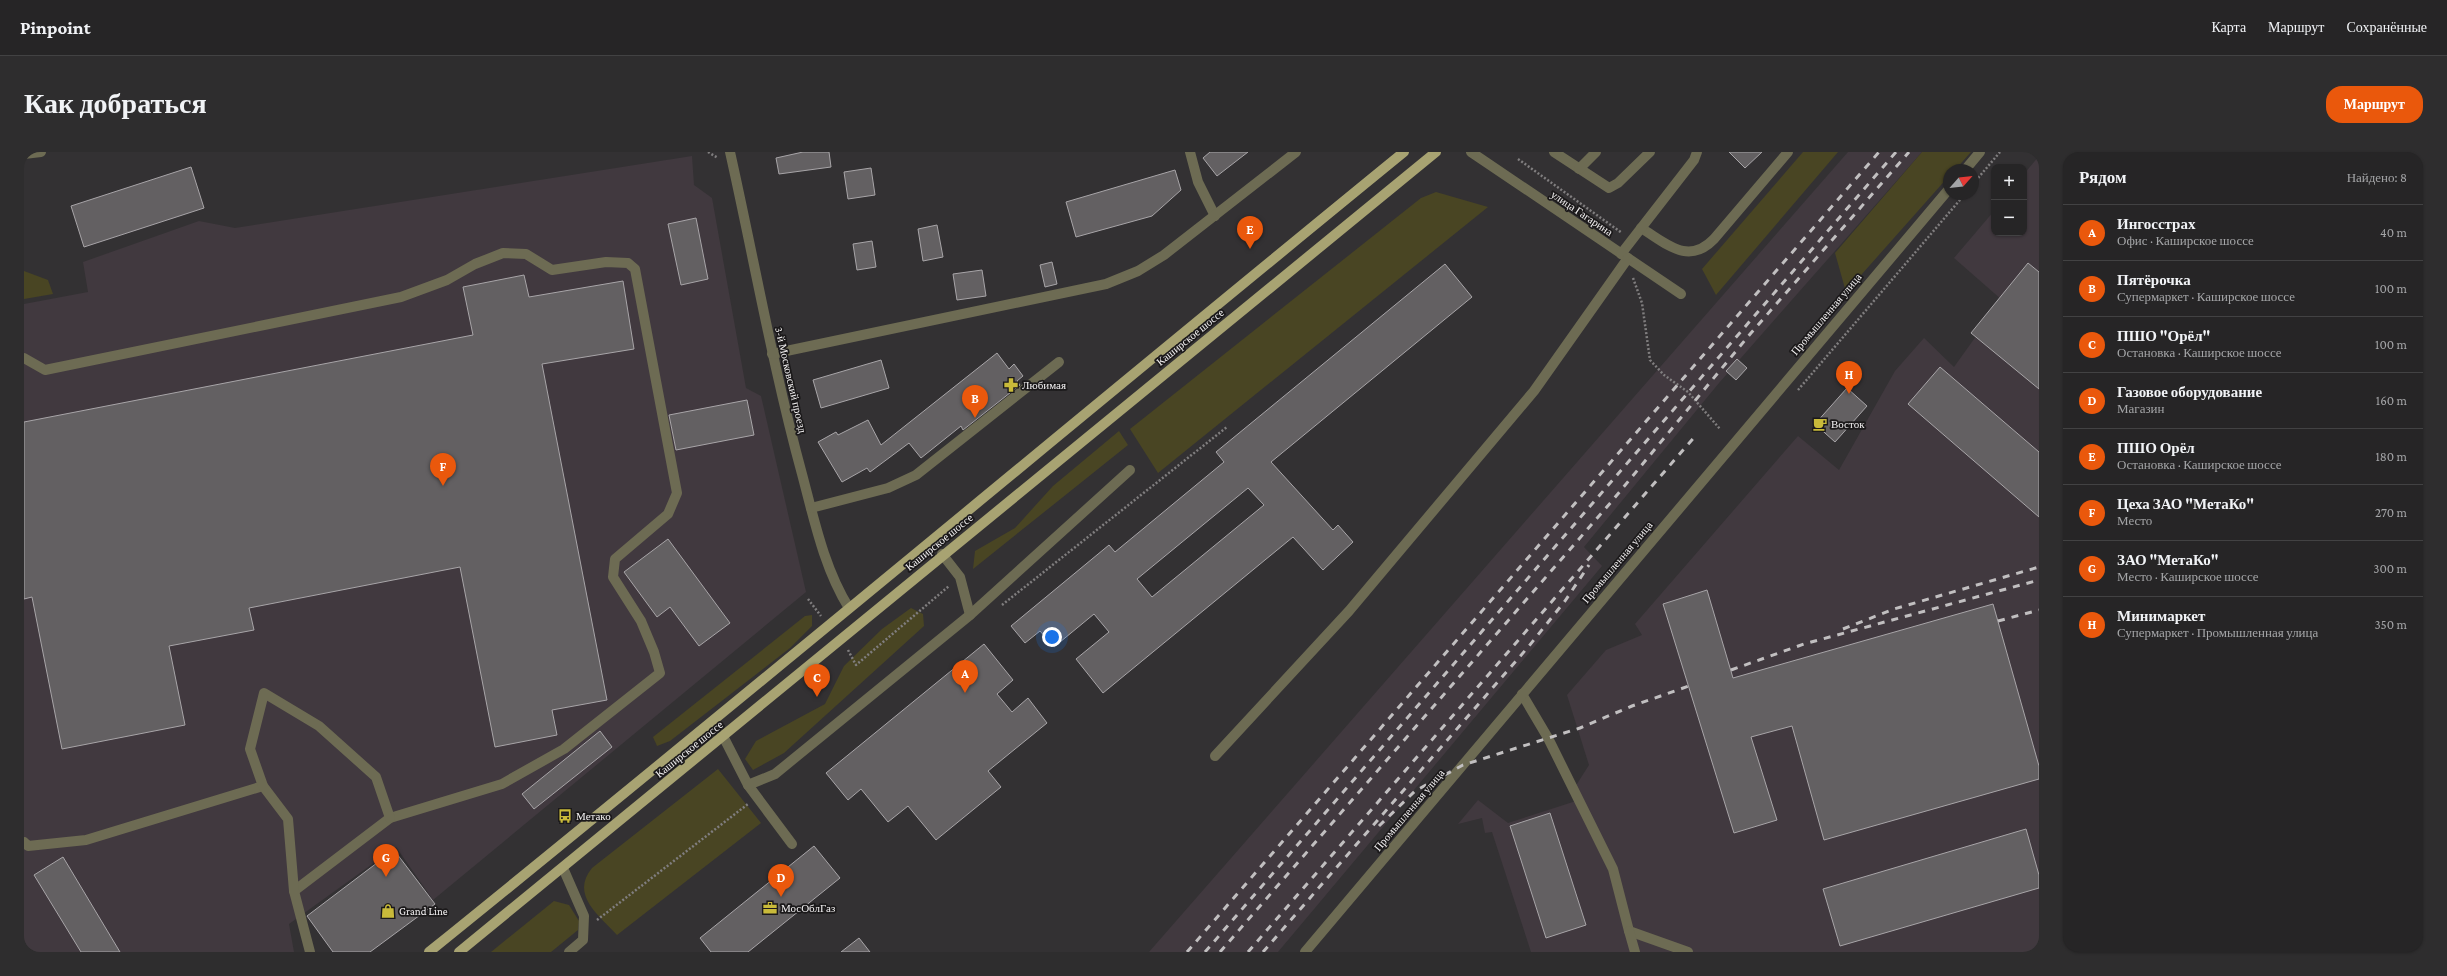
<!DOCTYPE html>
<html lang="ru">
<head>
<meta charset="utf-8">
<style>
	:root { --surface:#262526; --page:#2e2d2e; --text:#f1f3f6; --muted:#a4a5a7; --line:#424243; --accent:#ea580c }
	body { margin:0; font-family:"Crimson Pro",serif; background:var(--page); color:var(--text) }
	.controls { position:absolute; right:12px; top:12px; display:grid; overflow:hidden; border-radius:8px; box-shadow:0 1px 3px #0004 }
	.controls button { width:36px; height:36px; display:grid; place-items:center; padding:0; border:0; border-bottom:1px solid var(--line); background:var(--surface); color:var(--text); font:20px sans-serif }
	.compass { position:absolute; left:1919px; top:12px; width:36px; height:36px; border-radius:50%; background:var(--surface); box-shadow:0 1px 3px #0004; rotate:63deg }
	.you { position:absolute; left:1028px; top:485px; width:14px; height:14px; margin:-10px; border:3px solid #fff; border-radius:50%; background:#1a73e8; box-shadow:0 0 0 6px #1a73e833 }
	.badge { display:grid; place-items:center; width:26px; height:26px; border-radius:50%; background:var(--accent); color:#fff; font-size:13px; font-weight:700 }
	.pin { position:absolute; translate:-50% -33px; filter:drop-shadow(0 1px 2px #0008) }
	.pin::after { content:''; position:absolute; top:21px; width:14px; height:12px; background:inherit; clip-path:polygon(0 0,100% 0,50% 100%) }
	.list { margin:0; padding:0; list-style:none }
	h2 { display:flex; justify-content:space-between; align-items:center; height:52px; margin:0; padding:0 16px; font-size:17px }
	h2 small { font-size:13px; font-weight:400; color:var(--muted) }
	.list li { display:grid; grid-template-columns:26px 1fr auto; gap:12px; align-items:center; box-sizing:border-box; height:56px; padding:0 16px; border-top:1px solid var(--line) }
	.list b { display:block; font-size:15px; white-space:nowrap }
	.list p { margin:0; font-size:13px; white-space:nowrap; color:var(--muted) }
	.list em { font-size:13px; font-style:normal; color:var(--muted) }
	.map { position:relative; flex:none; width:2015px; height:800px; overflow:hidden; border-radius:16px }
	header { display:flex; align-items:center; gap:24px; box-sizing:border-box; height:56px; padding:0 20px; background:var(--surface); border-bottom:1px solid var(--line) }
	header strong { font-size:19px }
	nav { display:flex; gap:22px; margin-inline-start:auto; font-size:14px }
	.intro { display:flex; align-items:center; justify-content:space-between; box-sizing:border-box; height:96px; padding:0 24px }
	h1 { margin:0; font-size:28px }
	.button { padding:10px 18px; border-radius:16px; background:var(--accent); color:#fff; font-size:14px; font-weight:700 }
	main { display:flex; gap:24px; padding:0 24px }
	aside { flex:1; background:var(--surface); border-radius:16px; box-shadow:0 1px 3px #0004 }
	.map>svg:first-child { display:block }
	.built { fill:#41393f }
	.green { fill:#494523 }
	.building { fill:#636062; stroke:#a8a5a8; fill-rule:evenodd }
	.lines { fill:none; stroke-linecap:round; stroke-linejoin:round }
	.path { stroke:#807e7f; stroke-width:2.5; stroke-dasharray:2 2; stroke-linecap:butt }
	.minor { stroke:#6d6b53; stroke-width:10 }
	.major { stroke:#a8a372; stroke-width:10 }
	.rail { stroke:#c1bfc0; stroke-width:3; stroke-dasharray:7 7; stroke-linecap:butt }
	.labels { text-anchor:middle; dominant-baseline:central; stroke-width:3.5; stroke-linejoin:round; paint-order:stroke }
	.street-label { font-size:11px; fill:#f4f2f3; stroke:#1b191a }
	.poi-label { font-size:11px; fill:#f4f2f3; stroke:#1b191a; text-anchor:start }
</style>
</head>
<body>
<header>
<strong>Pinpoint</strong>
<nav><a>Карта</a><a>Маршрут</a><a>Сохранённые</a></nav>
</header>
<div class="intro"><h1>Как добраться</h1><a class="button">Маршрут</a></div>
<main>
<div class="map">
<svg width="2015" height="800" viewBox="0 0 2015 800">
	<rect width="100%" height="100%" fill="#333133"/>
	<g class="built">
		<path d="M1824 0H1898L1695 231 1560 395 1578 414 1254 800H1125Z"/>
		<path d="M668 4 670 33 688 46 722 236 737 244 782 440 409 748 372 695 265 772 270 800H0V152L64 140 59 110 175 69 211 76Z"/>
		<path d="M2015 4V800H1507L1468 680 1461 681 1458 666 1434 672 1454 648 1484 671 1552 649 1551 635 1565 613 1543 543 1582 498 1618 483 1611 472 1774 284 1815 318 1871 219 1900 186 1930 215 1978 148 1930 106 1970 59V81H2000V22Z"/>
	</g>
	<g class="green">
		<path d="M1779 0H1814L1692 143 1678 117Z"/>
		<path d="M1898 0H1947L1931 18H1925V24L1822 140 1811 101Z"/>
		<path d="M1412 40 1464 55 1134 321 1106 277 1397 46Z"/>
		<path d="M0 119 24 128 29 142 0 147Z"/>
		<path d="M1095 279 1104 293 949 417 951 399 991 376 1029 334Z"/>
		<path d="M887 456 899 462 900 474 760 601 729 618 721 607 732 589 801 552 820 514 858 477Z"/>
		<path d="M788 463V474L766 496 646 589 633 594 629 585 781 464Z"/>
		<path d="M694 617 737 671 593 783C575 763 546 743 568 716Z"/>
		<path d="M530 749 545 753 555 769 554 778 527 800H467Z"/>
	</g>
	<g class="building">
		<path d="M779 0H805L807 15 755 22 752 6Z"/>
		<path d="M1186 0H1224L1193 24 1179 6Z"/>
		<path d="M1705 0H1738L1721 16Z"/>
		<path d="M167 15 180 56 60 95 47 54Z"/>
		<path d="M847 16 851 43 824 47 820 20Z"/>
		<path d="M1151 18 1157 38 1128 64 1052 85 1042 50Z"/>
		<path d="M672 66 684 127 657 133 644 72Z"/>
		<path d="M913 73 919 105 899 109 894 77Z"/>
		<path d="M848 89 852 115 833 118 829 92Z"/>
		<path d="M1028 110 1033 132 1021 135 1016 113Z"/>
		<path d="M2004 111 2015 120V237L1947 181Z"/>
		<path d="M1421 112 1448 145 1247 310 1309 378 1314 373 1329 390 1299 418 1269 385 1079 541 1052 507 1085 480 1070 462 1030 495 1016 479 1001 491 987 474 1085 393 1091 400 1200 310 1192 300ZM1224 336 1240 353 1128 445 1113 427Z"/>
		<path d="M958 118 962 144 933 148 929 122Z"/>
		<path d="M500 123 505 145 599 129 610 197 518 212 583 548 528 558 533 583 471 595 436 415 225 456 230 478 145 494 161 573 38 597 8 445 0 447V270L449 183 439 135Z"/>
		<path d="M973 201 985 217 990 212 999 224 993 229 996 233 939 278 937 274 897 306 885 291 846 320 843 316 818 330 794 290 812 280 814 283 844 268 857 293Z"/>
		<path d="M1713 207 1723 216 1712 228 1702 219Z"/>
		<path d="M857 208 865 236 797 256 789 228Z"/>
		<path d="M1916 215 2015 300V365L1884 252Z"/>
		<path d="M1823 236 1843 254 1811 290 1791 272Z"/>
		<path d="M723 248 730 283 652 298 645 263Z"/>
		<path d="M644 387 706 471 675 494 646 455 633 465 600 420Z"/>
		<path d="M1683 438 1709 526 1969 452 2015 614V627L1800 688 1768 574 1727 585 1753 668 1710 681 1639 452Z"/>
		<path d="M960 492 989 528 973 542 988 560 1004 546 1023 571 964 619 977 635 912 688 884 654 864 670 837 637 824 648 802 621Z"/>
		<path d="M576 579 588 595 510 657 498 642Z"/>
		<path d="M1526 661 1562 773 1522 786 1486 674Z"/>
		<path d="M2002 677 2015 723V736L1816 794 1799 737Z"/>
		<path d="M790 694 816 726 724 800H687L676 786Z"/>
		<path d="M370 698 411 752 346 800H309L283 764Z"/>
		<path d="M39 705 96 800H57L10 723Z"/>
		<path d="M835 786 846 800H817Z"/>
	</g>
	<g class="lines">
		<g class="path">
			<path d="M684 0 694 6"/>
			<path d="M1494 7 1598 81"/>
			<path d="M1949 32 1976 0"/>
			<path d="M1609 126 1618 151 1626 208 1640 223 1664 240 1696 277"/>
			<path d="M1774 238 1941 42"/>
			<path d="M784 447 797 464"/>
			<path d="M978 453 1203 275"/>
			<path d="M824 498 832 513 925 434"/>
			<path d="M573 768 724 652"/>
		</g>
		<g class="minor">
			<path d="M706 0C730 107 749 216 778 322 790 367 800 416 825 456"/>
			<path d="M1166 0 1174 30 1191 64"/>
			<path d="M1447 0 1657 142"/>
			<path d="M1530 0 1585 36 1594 31 1626 0"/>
			<path d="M0 2 17 0"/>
			<path d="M1555 17 1572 0"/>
			<path d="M1941 18 1956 0"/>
			<path d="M1617 76C1642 91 1664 114 1690 87L1764 0"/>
			<path d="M1597 102 1670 8 1673 0"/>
			<path d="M748 202 1082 132 1114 119 1140 103 1272 0"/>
			<path d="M0 206 21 218 377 145 423 128 451 112 479 101 502 102 528 118 582 110 604 111 611 117 653 341 644 362 591 407 589 425 617 469 630 500 636 521 540 597 478 632 366 666 270 739"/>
			<path d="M787 356 864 336 892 323 1035 210"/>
			<path d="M918 402 936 425 946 463"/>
			<path d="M1498 542 1524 586 1589 717 1605 779 1664 800"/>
			<path d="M699 584 724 633 768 692"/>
			<path d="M1191 604 1325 459 1510 239 1604 106"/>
			<path d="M724 633 751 622 946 463 1106 318"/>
			<path d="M0 690 4 694 62 688 239 634"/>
			<path d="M539 716 560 764 559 788 545 800"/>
			<path d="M1605 779 1611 800"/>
			<path d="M286 800 270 739 264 667 239 634 226 597 240 541 295 574 352 625 366 666"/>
			<path d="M1281 800 1925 37"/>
		</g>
		<g class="major">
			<path d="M405 800C732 536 1054 266 1380 0"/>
			<path d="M435 800 1412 0"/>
		</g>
		<g class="rail">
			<path d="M1974 469 2015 458"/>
			<path d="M1819 477 1870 457 2015 415"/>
			<path d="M1707 518 1780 492 2015 428"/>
			<path d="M1355 674 1391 639 1439 613 1556 576 1608 554 1665 534"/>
			<path d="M1163 800 1855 0"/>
			<path d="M1181 800 1872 0"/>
			<path d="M1196 800 1588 349 1727 181 1885 0"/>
			<path d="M1224 800 1673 282"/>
			<path d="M1239 800 1505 494 1541 449 1565 413"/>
		</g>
	</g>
	<defs>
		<symbol id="pharmacy-bare" viewBox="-9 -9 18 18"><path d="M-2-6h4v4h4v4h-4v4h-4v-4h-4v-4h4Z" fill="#c9ba3a" stroke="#1b191a" stroke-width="2.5" paint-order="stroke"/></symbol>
		<symbol id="cafe-bare" viewBox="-9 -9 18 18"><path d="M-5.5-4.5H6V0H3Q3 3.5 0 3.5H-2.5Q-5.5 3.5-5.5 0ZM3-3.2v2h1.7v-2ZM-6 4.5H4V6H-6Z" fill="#c9ba3a" stroke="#1b191a" stroke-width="2.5" paint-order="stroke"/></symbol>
		<symbol id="bus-bare" viewBox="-9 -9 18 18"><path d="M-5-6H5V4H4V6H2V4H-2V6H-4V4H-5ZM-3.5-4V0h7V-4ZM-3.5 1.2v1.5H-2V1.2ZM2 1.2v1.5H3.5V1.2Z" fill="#c9ba3a" stroke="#1b191a" stroke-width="2.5" paint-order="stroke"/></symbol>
		<symbol id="office-bare" viewBox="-9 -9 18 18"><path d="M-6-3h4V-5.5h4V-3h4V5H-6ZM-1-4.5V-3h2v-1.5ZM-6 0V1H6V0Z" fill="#c9ba3a" stroke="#1b191a" stroke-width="2.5" paint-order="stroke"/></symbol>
		<symbol id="shop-bare" viewBox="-9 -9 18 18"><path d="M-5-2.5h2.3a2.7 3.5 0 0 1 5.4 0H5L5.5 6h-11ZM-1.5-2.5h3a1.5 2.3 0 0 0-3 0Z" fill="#c9ba3a" stroke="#1b191a" stroke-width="2.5" paint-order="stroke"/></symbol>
	</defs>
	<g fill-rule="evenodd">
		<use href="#pharmacy-bare" x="977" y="223" width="20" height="20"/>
		<use href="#cafe-bare" x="1786" y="262" width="20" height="20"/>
		<use href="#bus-bare" x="531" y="654" width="20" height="20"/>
		<use href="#office-bare" x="736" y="746" width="20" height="20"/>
		<use href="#shop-bare" x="354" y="749" width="20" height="20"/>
	</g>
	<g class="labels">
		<g class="street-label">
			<text transform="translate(1558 61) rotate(34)">улица Гагарина</text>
			<text transform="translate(1802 162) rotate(-50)">Промышленная улица</text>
			<text transform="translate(1166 185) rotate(-39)">Каширское шоссе</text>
			<text transform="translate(767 228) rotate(77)">3-й Московский проезд</text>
			<text transform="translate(915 390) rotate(-39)">Каширское шоссе</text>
			<text transform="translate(1593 410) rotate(-50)">Промышленная улица</text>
			<text transform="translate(665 597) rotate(-39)">Каширское шоссе</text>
			<text transform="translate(1385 658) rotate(-50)">Промышленная улица</text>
		</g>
		<g class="poi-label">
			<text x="998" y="233">Любимая</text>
			<text x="1807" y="272">Восток</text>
			<text x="552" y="664">Метако</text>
			<text x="757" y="756">МосОблГаз</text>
			<text x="375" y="759">Grand Line</text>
		</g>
	</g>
</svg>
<div class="controls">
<button>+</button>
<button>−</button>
</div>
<svg class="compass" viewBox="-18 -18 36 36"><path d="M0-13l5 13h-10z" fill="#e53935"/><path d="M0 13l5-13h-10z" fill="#a4a5a7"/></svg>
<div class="you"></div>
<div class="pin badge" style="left:941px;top:541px">A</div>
<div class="pin badge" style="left:951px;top:266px">B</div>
<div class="pin badge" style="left:793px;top:545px">C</div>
<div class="pin badge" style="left:757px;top:745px">D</div>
<div class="pin badge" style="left:1226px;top:97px">E</div>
<div class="pin badge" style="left:419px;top:334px">F</div>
<div class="pin badge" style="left:362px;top:725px">G</div>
<div class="pin badge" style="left:1825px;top:242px">H</div>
</div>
<aside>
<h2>Рядом<small>Найдено: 8</small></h2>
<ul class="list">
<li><span class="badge">A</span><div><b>Ингосстрах</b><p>Офис · Каширское шоссе</p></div><em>40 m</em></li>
<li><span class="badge">B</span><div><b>Пятёрочка</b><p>Супермаркет · Каширское шоссе</p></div><em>100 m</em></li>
<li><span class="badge">C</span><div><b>ПШО &quot;Орёл&quot;</b><p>Остановка · Каширское шоссе</p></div><em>100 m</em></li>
<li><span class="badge">D</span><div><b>Газовое оборудование</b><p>Магазин</p></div><em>160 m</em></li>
<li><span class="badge">E</span><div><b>ПШО Орёл</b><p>Остановка · Каширское шоссе</p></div><em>180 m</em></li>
<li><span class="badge">F</span><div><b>Цеха ЗАО &quot;МетаКо&quot;</b><p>Место</p></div><em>270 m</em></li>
<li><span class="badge">G</span><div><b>ЗАО &quot;МетаКо&quot;</b><p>Место · Каширское шоссе</p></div><em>300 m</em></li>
<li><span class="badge">H</span><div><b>Минимаркет</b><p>Супермаркет · Промышленная улица</p></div><em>350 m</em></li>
</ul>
</aside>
</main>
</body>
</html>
